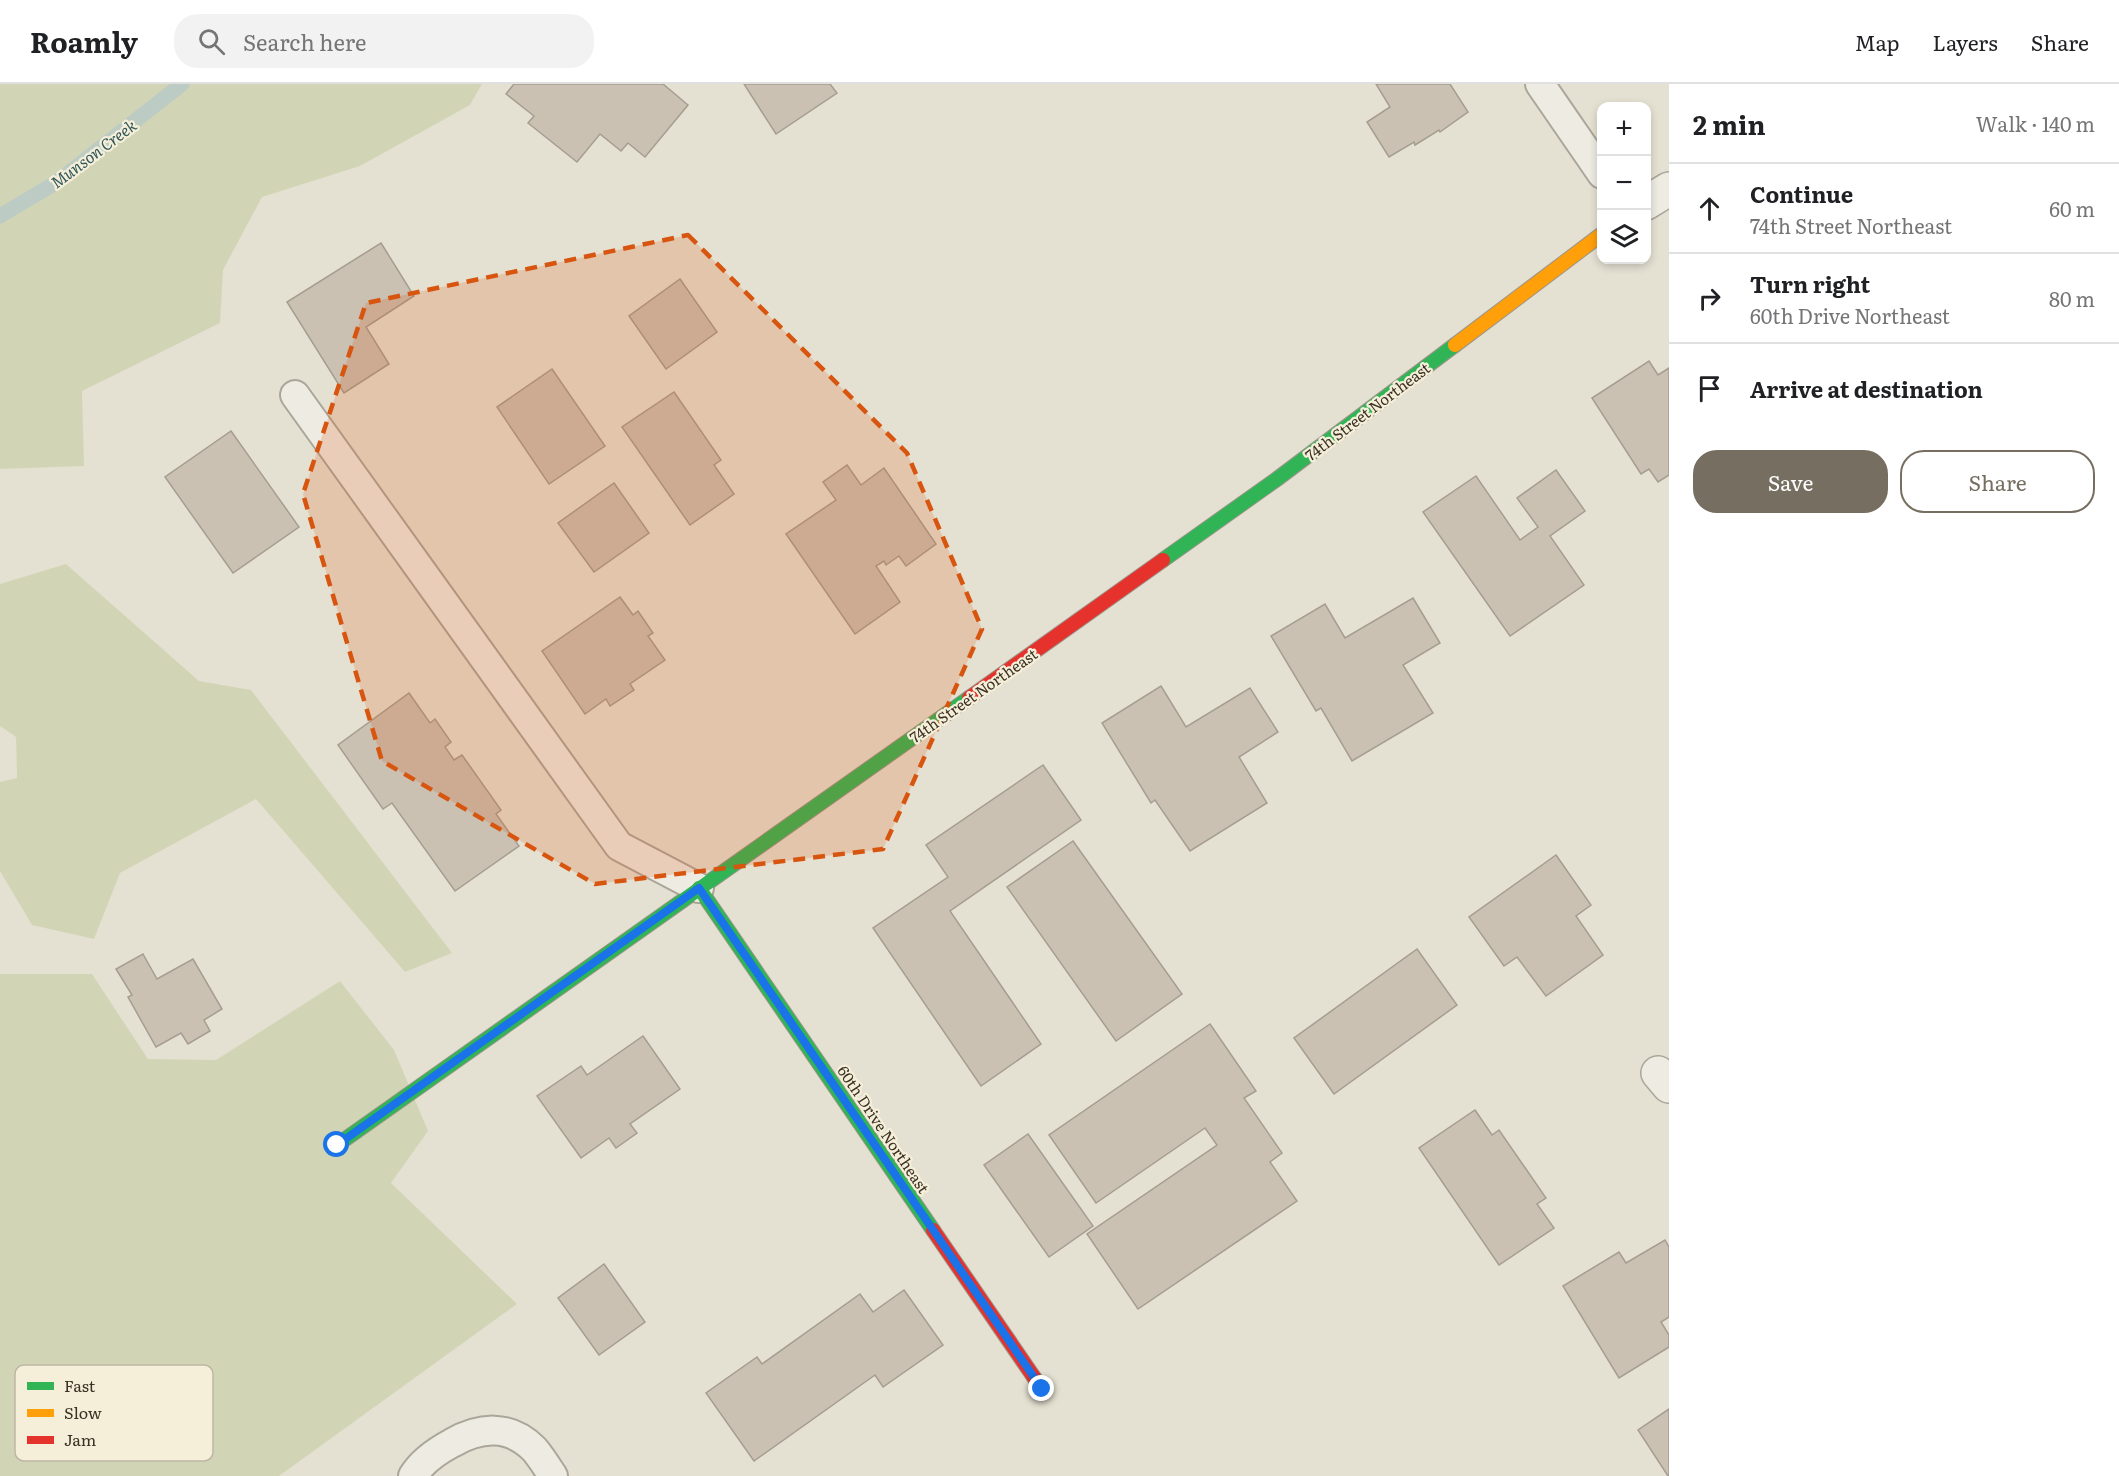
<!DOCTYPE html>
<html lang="en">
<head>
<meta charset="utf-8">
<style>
	:root { --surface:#fff; --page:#f2f2f2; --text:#202124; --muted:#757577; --line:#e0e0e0; --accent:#766e60 }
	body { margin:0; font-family:Literata,serif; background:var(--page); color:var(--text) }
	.controls { position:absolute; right:18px; top:18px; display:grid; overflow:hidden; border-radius:12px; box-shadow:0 3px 9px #0003 }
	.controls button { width:54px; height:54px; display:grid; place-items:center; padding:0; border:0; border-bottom:2px solid var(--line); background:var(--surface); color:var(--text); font:30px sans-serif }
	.stop { position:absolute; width:18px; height:18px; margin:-14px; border:4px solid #1a73e8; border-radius:50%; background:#fff }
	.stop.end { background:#1a73e8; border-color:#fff; box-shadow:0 2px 6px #0008 }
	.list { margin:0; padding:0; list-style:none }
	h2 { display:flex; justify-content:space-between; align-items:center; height:78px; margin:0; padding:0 24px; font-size:26px }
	h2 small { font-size:20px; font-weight:400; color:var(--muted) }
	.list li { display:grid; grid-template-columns:39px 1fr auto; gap:18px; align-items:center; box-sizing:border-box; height:90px; padding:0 24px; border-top:2px solid var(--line) }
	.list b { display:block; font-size:22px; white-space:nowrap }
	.list p { margin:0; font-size:20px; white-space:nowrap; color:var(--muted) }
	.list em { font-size:20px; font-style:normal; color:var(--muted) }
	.actions { display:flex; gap:12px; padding:18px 24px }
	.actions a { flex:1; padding:14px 0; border:2px solid var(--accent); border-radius:24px; text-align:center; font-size:21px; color:var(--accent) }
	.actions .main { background:var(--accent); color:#fff }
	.icon { flex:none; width:33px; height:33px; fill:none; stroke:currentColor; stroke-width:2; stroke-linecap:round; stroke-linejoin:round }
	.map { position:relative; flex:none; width:1669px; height:1392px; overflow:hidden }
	header { display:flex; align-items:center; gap:36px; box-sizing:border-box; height:84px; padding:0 30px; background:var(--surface); border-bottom:2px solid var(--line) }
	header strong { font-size:28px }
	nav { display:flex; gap:33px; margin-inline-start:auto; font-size:21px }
	.search { width:420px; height:54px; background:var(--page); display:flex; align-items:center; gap:15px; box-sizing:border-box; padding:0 21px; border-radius:24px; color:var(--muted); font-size:22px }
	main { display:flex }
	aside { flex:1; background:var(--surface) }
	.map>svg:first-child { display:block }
	.green { fill:#d2d5b5 }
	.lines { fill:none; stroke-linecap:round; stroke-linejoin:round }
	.stream { stroke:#bccbc3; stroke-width:15 }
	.building { fill:#cac1b3; stroke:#a69d91; stroke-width:1.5 }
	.lane-casing { stroke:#aba69a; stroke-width:32 }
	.street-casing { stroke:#aba69a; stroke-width:36 }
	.fast-casing { stroke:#9b968a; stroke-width:16 }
	.slow-casing { stroke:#9b968a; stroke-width:16 }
	.jam-casing { stroke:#9b968a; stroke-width:16 }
	.lane { stroke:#eeebe3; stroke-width:28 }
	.street { stroke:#eeebe3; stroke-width:33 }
	.fast { stroke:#30b455; stroke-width:14 }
	.slow { stroke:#ff9f0a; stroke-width:14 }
	.jam { stroke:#e5322d; stroke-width:14 }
	.route { stroke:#1a73e8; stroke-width:8 }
	.marked { fill:#d7550e; fill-opacity:0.2; stroke:#d7550e; stroke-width:4.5; stroke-dasharray:12 8; stroke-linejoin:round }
	.labels { text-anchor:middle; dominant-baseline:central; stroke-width:4.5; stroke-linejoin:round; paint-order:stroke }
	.street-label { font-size:15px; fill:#3b3022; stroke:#f5efda }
	.water-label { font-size:16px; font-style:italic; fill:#32595a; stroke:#f5efda }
	.key { fill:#f5efda; stroke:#bdb6a3; stroke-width:1.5 }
	.key-label { font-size:16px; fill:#3b3022 }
</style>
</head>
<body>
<header>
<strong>Roamly</strong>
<div class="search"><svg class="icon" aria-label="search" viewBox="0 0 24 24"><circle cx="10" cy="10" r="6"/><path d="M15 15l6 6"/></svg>Search here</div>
<nav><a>Map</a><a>Layers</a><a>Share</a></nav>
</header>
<main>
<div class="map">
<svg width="1669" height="1392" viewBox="0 0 1669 1392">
	<rect width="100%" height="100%" fill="#e5e1d2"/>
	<g class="green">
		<path d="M0 0H482L470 21 360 82 262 113 223 186 220 239 82 307 84 382 0 385Z"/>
		<path d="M66 480 199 597 251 606 452 869 405 888 256 715 120 789 94 855 32 841 0 787V698L17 694 16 653 0 642V500Z"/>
		<path d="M0 890H92L148 975 216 976 340 897 394 966 428 1047 391 1099 517 1220 279 1392H0Z"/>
	</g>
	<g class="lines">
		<path class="stream" d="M0 132 57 98 182 0"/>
	</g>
	<g class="building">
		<path d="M514 0H663L688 21 645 73 628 59 621 67 600 50 577 78 528 39 534 32 506 10Z"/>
		<path d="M744 0H830L837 9 776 50Z"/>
		<path d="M1376 0H1450L1468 28 1440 48 1439 46 1415 61 1414 58 1389 73 1367 38 1390 23Z"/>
		<path d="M381 159 414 212 366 243 389 280 344 309 287 218Z"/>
		<path d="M680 195 717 248 666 285 629 232Z"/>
		<path d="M1649 277 1658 291 1669 284V391L1658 398 1649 385 1641 390 1592 314Z"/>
		<path d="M552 285 605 362 549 400 497 323Z"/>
		<path d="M674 308 721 376 714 381 734 410 690 441 622 343Z"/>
		<path d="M231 347 299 443 233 489 165 393Z"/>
		<path d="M847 381 861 401 884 384 936 460 906 482 899 472 886 481 884 477 876 482 900 518 855 550 786 450 836 416 823 398Z"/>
		<path d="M1556 386 1585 427 1550 452 1584 501 1510 552 1423 428 1476 392 1520 456 1538 443 1517 414Z"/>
		<path d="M614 399 649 449 594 488 558 439Z"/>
		<path d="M620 513 633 531 638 527 653 549 648 552 665 576 630 600 634 606 610 622 606 615 585 630 542 567Z"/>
		<path d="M1413 514 1440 559 1403 581 1433 629 1352 677 1321 624 1316 627 1271 552 1325 520 1345 554Z"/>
		<path d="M1161 602 1186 643 1250 604 1278 648 1239 673 1267 719 1190 767 1155 716 1151 719 1102 639Z"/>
		<path d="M409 609 430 639 435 635 451 658 445 663 454 676 462 671 501 726 496 730 519 762 455 807 392 719 383 725 338 661Z"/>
		<path d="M1043 681 1081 736 950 827 1041 960 981 1002 873 844 948 793 926 761Z"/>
		<path d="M1073 757 1182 910 1116 957 1007 803Z"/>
		<path d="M1556 771 1591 821 1576 832 1603 871 1546 912 1517 873 1504 882 1469 833Z"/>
		<path d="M1417 865 1457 921 1334 1010 1294 954Z"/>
		<path d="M143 870 157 895 193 875 222 925 204 936 210 947 188 960 181 949 156 963 128 913 132 911 116 885Z"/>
		<path d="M1210 940 1256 1007 1244 1014 1282 1069 1270 1078 1297 1117 1138 1225 1087 1150 1217 1061 1205 1044 1096 1119 1049 1051Z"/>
		<path d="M643 952 680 1005 630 1040 637 1049 616 1064 609 1054 581 1074 537 1012 581 982 587 991Z"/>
		<path d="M1475 1026 1492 1051 1499 1046 1546 1114 1537 1120 1554 1144 1499 1181 1419 1064Z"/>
		<path d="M1028 1050 1093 1142 1049 1173 984 1081Z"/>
		<path d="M1665 1156 1669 1163V1233L1661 1238 1669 1251V1263L1619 1294 1563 1202 1619 1168 1626 1179Z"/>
		<path d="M604 1180 645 1238 599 1271 558 1214Z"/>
		<path d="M904 1206 943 1261 883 1303 875 1291 754 1377 706 1309 757 1273 762 1280 860 1210 873 1228Z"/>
		<path d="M1669 1325V1392H1668L1638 1346Z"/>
	</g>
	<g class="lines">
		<defs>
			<g id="lane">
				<path d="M1540 0 1602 90"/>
				<path d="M295 311 619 762 699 804"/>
				<path d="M413 1392C422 1377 437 1367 452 1359 480 1343 509 1340 534 1365 541 1373 547 1383 553 1392"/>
			</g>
			<g id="street">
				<path d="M1646 119 1669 105"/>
				<path d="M1658 989 1669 1002"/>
			</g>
			<g id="fast">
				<path d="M1163 476 1277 395 1455 261"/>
				<path d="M699 804 933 1146"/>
				<path d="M337 1061 969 614"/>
			</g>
			<path id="slow" d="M1455 261 1602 150"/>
			<g id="jam">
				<path d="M969 614 1163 476"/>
				<path d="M933 1146 1042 1305"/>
			</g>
		</defs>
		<use href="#lane" class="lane-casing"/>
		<use href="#street" class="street-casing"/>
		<use href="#fast" class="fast-casing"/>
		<use href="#slow" class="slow-casing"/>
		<use href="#jam" class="jam-casing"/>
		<use href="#lane" class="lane"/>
		<use href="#street" class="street"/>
		<use href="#fast" class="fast"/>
		<use href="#slow" class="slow"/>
		<use href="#jam" class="jam"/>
	</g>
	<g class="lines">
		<path class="route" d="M337 1061 699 804 1042 1305"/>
	</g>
	<path class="marked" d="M688 151 907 369 982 545 883 765 595 800 382 677 303 410 366 219Z"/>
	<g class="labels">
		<g class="street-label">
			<text transform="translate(1367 327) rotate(-37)">74th Street Northeast</text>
			<text transform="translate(973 611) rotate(-35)">74th Street Northeast</text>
			<text transform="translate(884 1045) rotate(56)">60th Drive Northeast</text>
		</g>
		<g class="water-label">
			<text transform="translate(93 69) rotate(-37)">Munson Creek</text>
		</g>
	</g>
	<rect x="15" y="1281" width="198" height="96" rx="9" class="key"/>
	<rect x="27" y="1298" width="27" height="8" fill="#30b455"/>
	<rect x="27" y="1325" width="27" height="8" fill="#ff9f0a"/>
	<rect x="27" y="1352" width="27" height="8" fill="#e5322d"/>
	<g class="key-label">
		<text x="64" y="1308">Fast</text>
		<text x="64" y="1335">Slow</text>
		<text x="64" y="1362">Jam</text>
	</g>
</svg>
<div class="controls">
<button>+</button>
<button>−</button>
<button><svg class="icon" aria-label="layers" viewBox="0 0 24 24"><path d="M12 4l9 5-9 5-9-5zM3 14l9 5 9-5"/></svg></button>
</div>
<div class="stop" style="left:337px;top:1061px"></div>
<div class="stop end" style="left:1042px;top:1305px"></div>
</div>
<aside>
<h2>2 min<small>Walk · 140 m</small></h2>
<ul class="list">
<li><svg class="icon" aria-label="ahead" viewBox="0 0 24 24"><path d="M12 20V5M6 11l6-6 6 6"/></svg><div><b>Continue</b><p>74th Street Northeast</p></div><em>60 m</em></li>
<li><svg class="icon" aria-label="right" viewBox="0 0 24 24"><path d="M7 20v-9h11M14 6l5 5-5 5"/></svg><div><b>Turn right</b><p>60th Drive Northeast</p></div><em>80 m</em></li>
<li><svg class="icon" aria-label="arrive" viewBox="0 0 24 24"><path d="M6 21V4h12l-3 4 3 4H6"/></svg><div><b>Arrive at destination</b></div></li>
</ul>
<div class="actions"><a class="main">Save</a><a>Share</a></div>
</aside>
</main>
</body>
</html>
